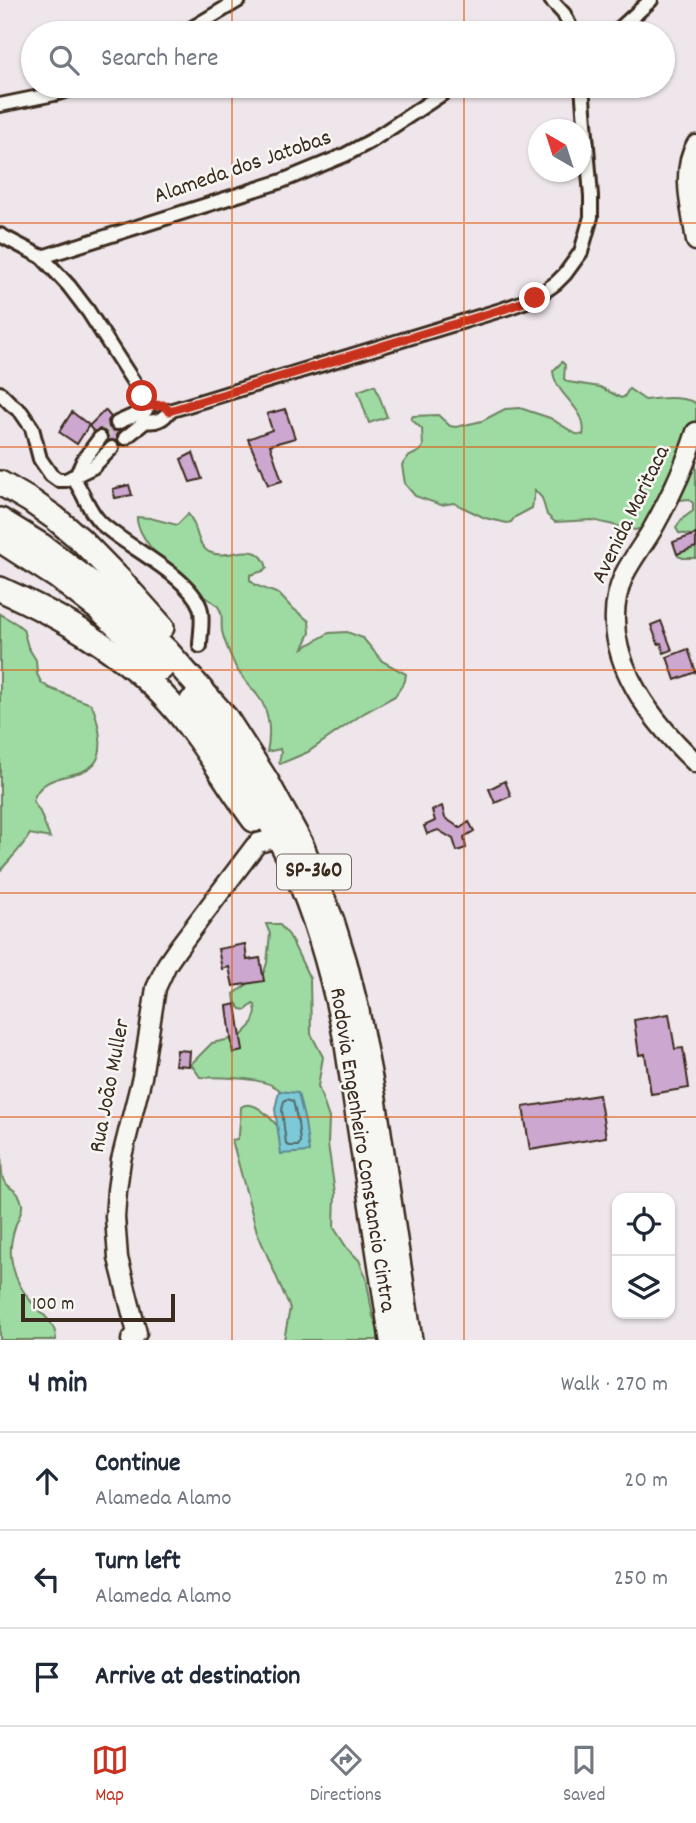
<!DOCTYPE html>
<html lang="en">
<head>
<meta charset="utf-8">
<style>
	:root { --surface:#fff; --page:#f2f2f3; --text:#1f2937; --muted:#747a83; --line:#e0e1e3; --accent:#c8321e }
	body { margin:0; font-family:Dekko,sans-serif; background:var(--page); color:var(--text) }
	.controls { position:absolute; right:21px; bottom:21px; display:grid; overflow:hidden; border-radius:14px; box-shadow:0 2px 5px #0004 }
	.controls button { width:63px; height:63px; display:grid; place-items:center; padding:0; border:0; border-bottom:2px solid var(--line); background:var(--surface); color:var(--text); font:35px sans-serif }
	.compass { position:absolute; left:528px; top:119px; width:63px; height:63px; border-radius:50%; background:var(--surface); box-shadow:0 2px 5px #0004; rotate:321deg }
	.scale { position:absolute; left:21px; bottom:18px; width:154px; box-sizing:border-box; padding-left:7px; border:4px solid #3b2a1e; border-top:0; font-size:19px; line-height:24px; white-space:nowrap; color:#3b2a1e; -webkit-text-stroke:5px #f6f6f2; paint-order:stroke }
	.stop { position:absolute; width:21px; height:21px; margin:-16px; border:5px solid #c8321e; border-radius:50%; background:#fff }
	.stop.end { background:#c8321e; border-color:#fff; box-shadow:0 2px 7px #0008 }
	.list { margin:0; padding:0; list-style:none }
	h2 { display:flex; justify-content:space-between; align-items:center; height:91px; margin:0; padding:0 28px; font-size:30px }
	h2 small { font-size:23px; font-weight:400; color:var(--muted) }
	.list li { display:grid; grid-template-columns:46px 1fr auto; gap:21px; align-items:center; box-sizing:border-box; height:98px; padding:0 28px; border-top:2px solid var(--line) }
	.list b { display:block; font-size:26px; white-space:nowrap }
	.list p { margin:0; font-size:23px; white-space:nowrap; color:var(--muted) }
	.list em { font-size:23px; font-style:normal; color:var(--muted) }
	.icon { flex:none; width:38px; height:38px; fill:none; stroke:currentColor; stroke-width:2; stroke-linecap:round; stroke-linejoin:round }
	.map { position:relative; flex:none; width:696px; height:1340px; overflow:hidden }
	.search { position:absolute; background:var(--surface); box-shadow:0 2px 5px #0004; left:21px; right:21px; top:21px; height:77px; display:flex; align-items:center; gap:18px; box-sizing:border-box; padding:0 24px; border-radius:38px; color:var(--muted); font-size:26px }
	.sheet { height:385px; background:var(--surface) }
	nav { display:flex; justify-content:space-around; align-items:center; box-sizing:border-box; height:98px; border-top:2px solid var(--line); background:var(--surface); font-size:19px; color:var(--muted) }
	nav a { display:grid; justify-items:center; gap:4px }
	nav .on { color:var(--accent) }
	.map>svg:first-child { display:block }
	.green { fill:#9edba3; stroke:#6c8260; stroke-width:2 }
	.water { fill:#7bc9d8; stroke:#61898e; stroke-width:2 }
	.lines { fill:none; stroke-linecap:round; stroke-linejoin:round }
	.shore { stroke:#556a68; stroke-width:2 }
	.building { fill:#cca7cf; stroke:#3b2a1e; stroke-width:2 }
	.street-tunnel { stroke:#cac0c2; stroke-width:12; stroke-dasharray:12 6; stroke-linecap:butt }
	.street-casing { stroke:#3b2a1e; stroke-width:18 }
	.secondary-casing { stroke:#3b2a1e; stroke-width:23 }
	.highway-casing { stroke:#3b2a1e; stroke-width:28 }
	.street { stroke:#f6f6f2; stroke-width:12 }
	.secondary { stroke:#f6f6f2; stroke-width:18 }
	.highway { stroke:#f6f6f2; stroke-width:23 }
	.route { stroke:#c8321e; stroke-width:9 }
	.grid { fill:none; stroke:#df570d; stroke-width:2; stroke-opacity:0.55 }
	.labels { text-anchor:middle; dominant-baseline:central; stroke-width:5; stroke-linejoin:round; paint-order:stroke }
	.shield { fill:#f6f6f2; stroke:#73675e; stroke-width:2 }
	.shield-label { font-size:21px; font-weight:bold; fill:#3b2a1e }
	.street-label { font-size:23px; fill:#3b2a1e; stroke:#f6f6f2 }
</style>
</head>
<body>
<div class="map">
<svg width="696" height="1340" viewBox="0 0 696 1340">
	<rect width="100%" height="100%" fill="#eee6eb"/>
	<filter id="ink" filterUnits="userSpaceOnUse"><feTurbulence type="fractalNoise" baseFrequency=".0143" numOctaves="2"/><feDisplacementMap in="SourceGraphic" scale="14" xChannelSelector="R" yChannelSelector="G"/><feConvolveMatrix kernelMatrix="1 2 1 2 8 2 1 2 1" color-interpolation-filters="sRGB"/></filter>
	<g filter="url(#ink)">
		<g class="green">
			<path d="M562 362 565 365 564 379 568 382 600 387 621 398 624 397 629 389 645 400C662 398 678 396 694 402L696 405V558H683L678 556V552L694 538 691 535 679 533 676 528 682 519 693 511V503L688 499 680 500 651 526 635 530 592 520 555 522 547 515 542 498 535 490 532 508 515 517 511 522 507 523 485 518 454 503 441 505 415 496 405 484 402 465 408 457 420 451 423 446 422 429 411 419 413 416 438 415 450 426 456 427 482 421 505 409 520 408 550 418 576 434 583 435C589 409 555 396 553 371Z"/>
			<path d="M375 385 387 417 369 423 358 391Z"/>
			<path d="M188 514C198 524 195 544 209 552 228 562 259 536 267 568L263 571 250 575V580L255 585 279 594 290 606 309 621 310 633 303 648 329 633 347 632 363 638 382 661 406 674 405 681 395 696 364 713 308 752 280 764 279 762 281 753 280 749 267 752C271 734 270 711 258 696 249 684 238 675 233 661 229 652 224 641 222 631 221 625 223 615 220 610 215 599 198 596 189 589 175 578 135 535 137 517L150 518 177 525Z"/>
			<path d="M0 614 17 624 23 629 28 647 36 660 37 674 41 682 49 688 91 704C96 712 97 721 99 730 111 794 45 759 33 801L40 812 50 838 30 834C22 848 10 859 0 871Z"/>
			<path d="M266 924H279L289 935 310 979 311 1034 323 1057 318 1086 329 1118 328 1144 335 1193 334 1228 347 1248 359 1260 366 1277 373 1317 379 1328 378 1340H284L290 1308 257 1232 232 1140 237 1139 239 1135 241 1107C257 1096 280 1129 289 1141 288 1132 287 1103 284 1096 275 1075 219 1078 200 1077L191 1064 212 1043 240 1037 251 1026 256 1013 255 1005 253 1004 246 1010 241 1009 235 1002 234 994 264 972 267 963 270 934Z"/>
			<path d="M0 1147C3 1158 0 1168 3 1179 8 1190 20 1189 22 1204 23 1210 19 1218 16 1224 9 1245 9 1257 16 1277 20 1287 27 1297 34 1305 44 1316 56 1323 56 1340H0Z"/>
		</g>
		<path class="water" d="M279 1091 298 1093 305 1122 309 1152 281 1154 275 1109Z"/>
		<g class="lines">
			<path class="shore" d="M287 1099 293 1101 298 1123 300 1142 298 1146H289L286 1144 282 1110 284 1101Z"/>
		</g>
		<g class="building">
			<path d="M285 409 295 438 270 445 282 481 268 485 261 466 260 467 248 439 272 430 267 414Z"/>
			<path d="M105 410 111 417 108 421 109 427 112 430 119 431 117 436V441L108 440V435L105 431 100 429 94 432 89 426Z"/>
			<path d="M72 412 89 425 77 444 59 432Z"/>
			<path d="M193 453 202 479 190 482 181 459Z"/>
			<path d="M129 485 132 495 115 498 113 489Z"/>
			<path d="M696 534V547L677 554 673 542Z"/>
			<path d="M661 621 672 650 664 653 661 643 658 644 651 625Z"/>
			<path d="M688 649 696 672 675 680 667 657Z"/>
			<path d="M505 781 511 796 495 803 489 789Z"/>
			<path d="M442 806 445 818 460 828 469 822 474 831 464 837 466 848 457 851 453 839 438 830 427 834 424 826 435 821 432 810Z"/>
			<path d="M245 944 247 960 260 958 264 981 233 986 229 967 222 969 218 949Z"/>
			<path d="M236 1004 243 1051 233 1053 227 1006Z"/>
			<path d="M669 1014 675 1049 683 1048 689 1088 651 1094 645 1054 639 1055 634 1020Z"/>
			<path d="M177 1050 190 1051 189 1066 175 1065Z"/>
			<path d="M599 1095 606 1137 530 1150 523 1107Z"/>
		</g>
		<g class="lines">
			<path class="street-tunnel" d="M100 438 117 423"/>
			<defs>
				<g id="street">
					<path d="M551 0 564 14 573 33"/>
					<path d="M184 33 239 0"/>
					<path d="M615 33 651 0"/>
					<path d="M0 105 54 94 82 86"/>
					<path d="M0 235 42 257 69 286 88 311 149 406"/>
					<path d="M42 257 282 181 345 155 371 141 445 92"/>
					<path d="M0 393 11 404 21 412 32 428 40 459 51 475 58 480H66L93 467 112 448"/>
					<path d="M117 423 146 410"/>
					<path d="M125 438 146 421C156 423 164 419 169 411L504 309 535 298 556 283 565 274 581 252 591 217V196L582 86"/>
					<path d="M77 474 84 459 100 438"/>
					<path d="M72 477C84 491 87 510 101 523 125 546 188 575 200 607 204 619 200 634 200 646"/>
				</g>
				<g id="secondary">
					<path d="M696 145C680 171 692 212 696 241"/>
					<path d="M696 432C685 467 670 498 652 530 643 545 632 559 624 575 593 646 647 717 696 763"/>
					<path d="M131 1340 137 1333 118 1258 115 1217 117 1190 121 1160 142 1077 156 988 167 964 178 948 255 846 258 843 266 841"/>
				</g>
				<g id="highway">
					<path d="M0 483 31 501 55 518 81 540 120 580 162 627"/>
					<path d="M0 520 42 546 107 595 167 651 226 718 266 780 301 844 332 921 345 963 357 1011 374 1099 410 1340"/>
					<path d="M0 540 56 576 100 610 162 668"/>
					<path d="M0 589C62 617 123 651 169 702 202 738 225 781 254 820"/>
					<path d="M192 701C218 731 239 765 258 799 270 823 284 846 295 870 320 926 335 985 347 1045L392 1340"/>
				</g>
			</defs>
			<use href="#street" class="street-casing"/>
			<use href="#secondary" class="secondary-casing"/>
			<use href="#highway" class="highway-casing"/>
			<use href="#street" class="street"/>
			<use href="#secondary" class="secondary"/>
			<use href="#highway" class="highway"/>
		</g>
	</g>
	<g class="lines" filter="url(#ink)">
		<path class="route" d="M142 396 149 406 163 405 169 411 504 309 535 298"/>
	</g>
	<path class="grid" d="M232 0V33M464 0V33M232 86V1340M464 86V1340M0 223H696M0 447H696M0 670H696M0 893H696M0 1117H696"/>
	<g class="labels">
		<rect class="shield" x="277" y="854.5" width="74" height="35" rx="5"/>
		<g class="shield-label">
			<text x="314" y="872">SP-360</text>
		</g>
		<g class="street-label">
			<text transform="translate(243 168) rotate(-19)">Alameda dos Jatobas</text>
			<text transform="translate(632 515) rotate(-64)">Avenida Maritaca</text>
			<text transform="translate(111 1086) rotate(-79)">Rua João Muller</text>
			<text transform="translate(361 1150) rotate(81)">Rodovia Engenheiro Constancio Cintra</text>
		</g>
	</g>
</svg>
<div class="controls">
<button><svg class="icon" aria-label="locate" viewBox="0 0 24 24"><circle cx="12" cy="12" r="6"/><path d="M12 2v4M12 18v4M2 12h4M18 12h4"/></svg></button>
<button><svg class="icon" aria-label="layers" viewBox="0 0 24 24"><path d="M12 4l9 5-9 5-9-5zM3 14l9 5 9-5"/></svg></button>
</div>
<svg class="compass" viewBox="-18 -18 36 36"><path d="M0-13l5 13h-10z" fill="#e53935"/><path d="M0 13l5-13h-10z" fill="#747a83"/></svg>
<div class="scale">100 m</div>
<div class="stop" style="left:142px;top:396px"></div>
<div class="stop end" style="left:535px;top:298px"></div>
<div class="search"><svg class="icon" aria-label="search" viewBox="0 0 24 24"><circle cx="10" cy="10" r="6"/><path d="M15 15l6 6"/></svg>Search here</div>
</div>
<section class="sheet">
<h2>4 min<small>Walk · 270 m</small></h2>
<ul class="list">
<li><svg class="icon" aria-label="ahead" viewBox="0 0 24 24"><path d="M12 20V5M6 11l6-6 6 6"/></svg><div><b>Continue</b><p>Alameda Alamo</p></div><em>20 m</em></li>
<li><svg class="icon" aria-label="left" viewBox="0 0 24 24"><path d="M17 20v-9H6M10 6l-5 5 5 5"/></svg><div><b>Turn left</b><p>Alameda Alamo</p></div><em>250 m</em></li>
<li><svg class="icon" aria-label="arrive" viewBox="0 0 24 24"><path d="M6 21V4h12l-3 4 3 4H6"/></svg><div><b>Arrive at destination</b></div></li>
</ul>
</section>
<nav>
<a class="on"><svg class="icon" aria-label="map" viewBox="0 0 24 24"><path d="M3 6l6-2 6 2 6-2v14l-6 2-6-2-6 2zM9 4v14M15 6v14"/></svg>Map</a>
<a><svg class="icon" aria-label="directions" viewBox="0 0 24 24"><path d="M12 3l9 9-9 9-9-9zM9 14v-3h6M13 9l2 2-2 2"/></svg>Directions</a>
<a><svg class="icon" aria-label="saved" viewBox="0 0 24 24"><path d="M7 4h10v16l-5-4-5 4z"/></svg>Saved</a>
</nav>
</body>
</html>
